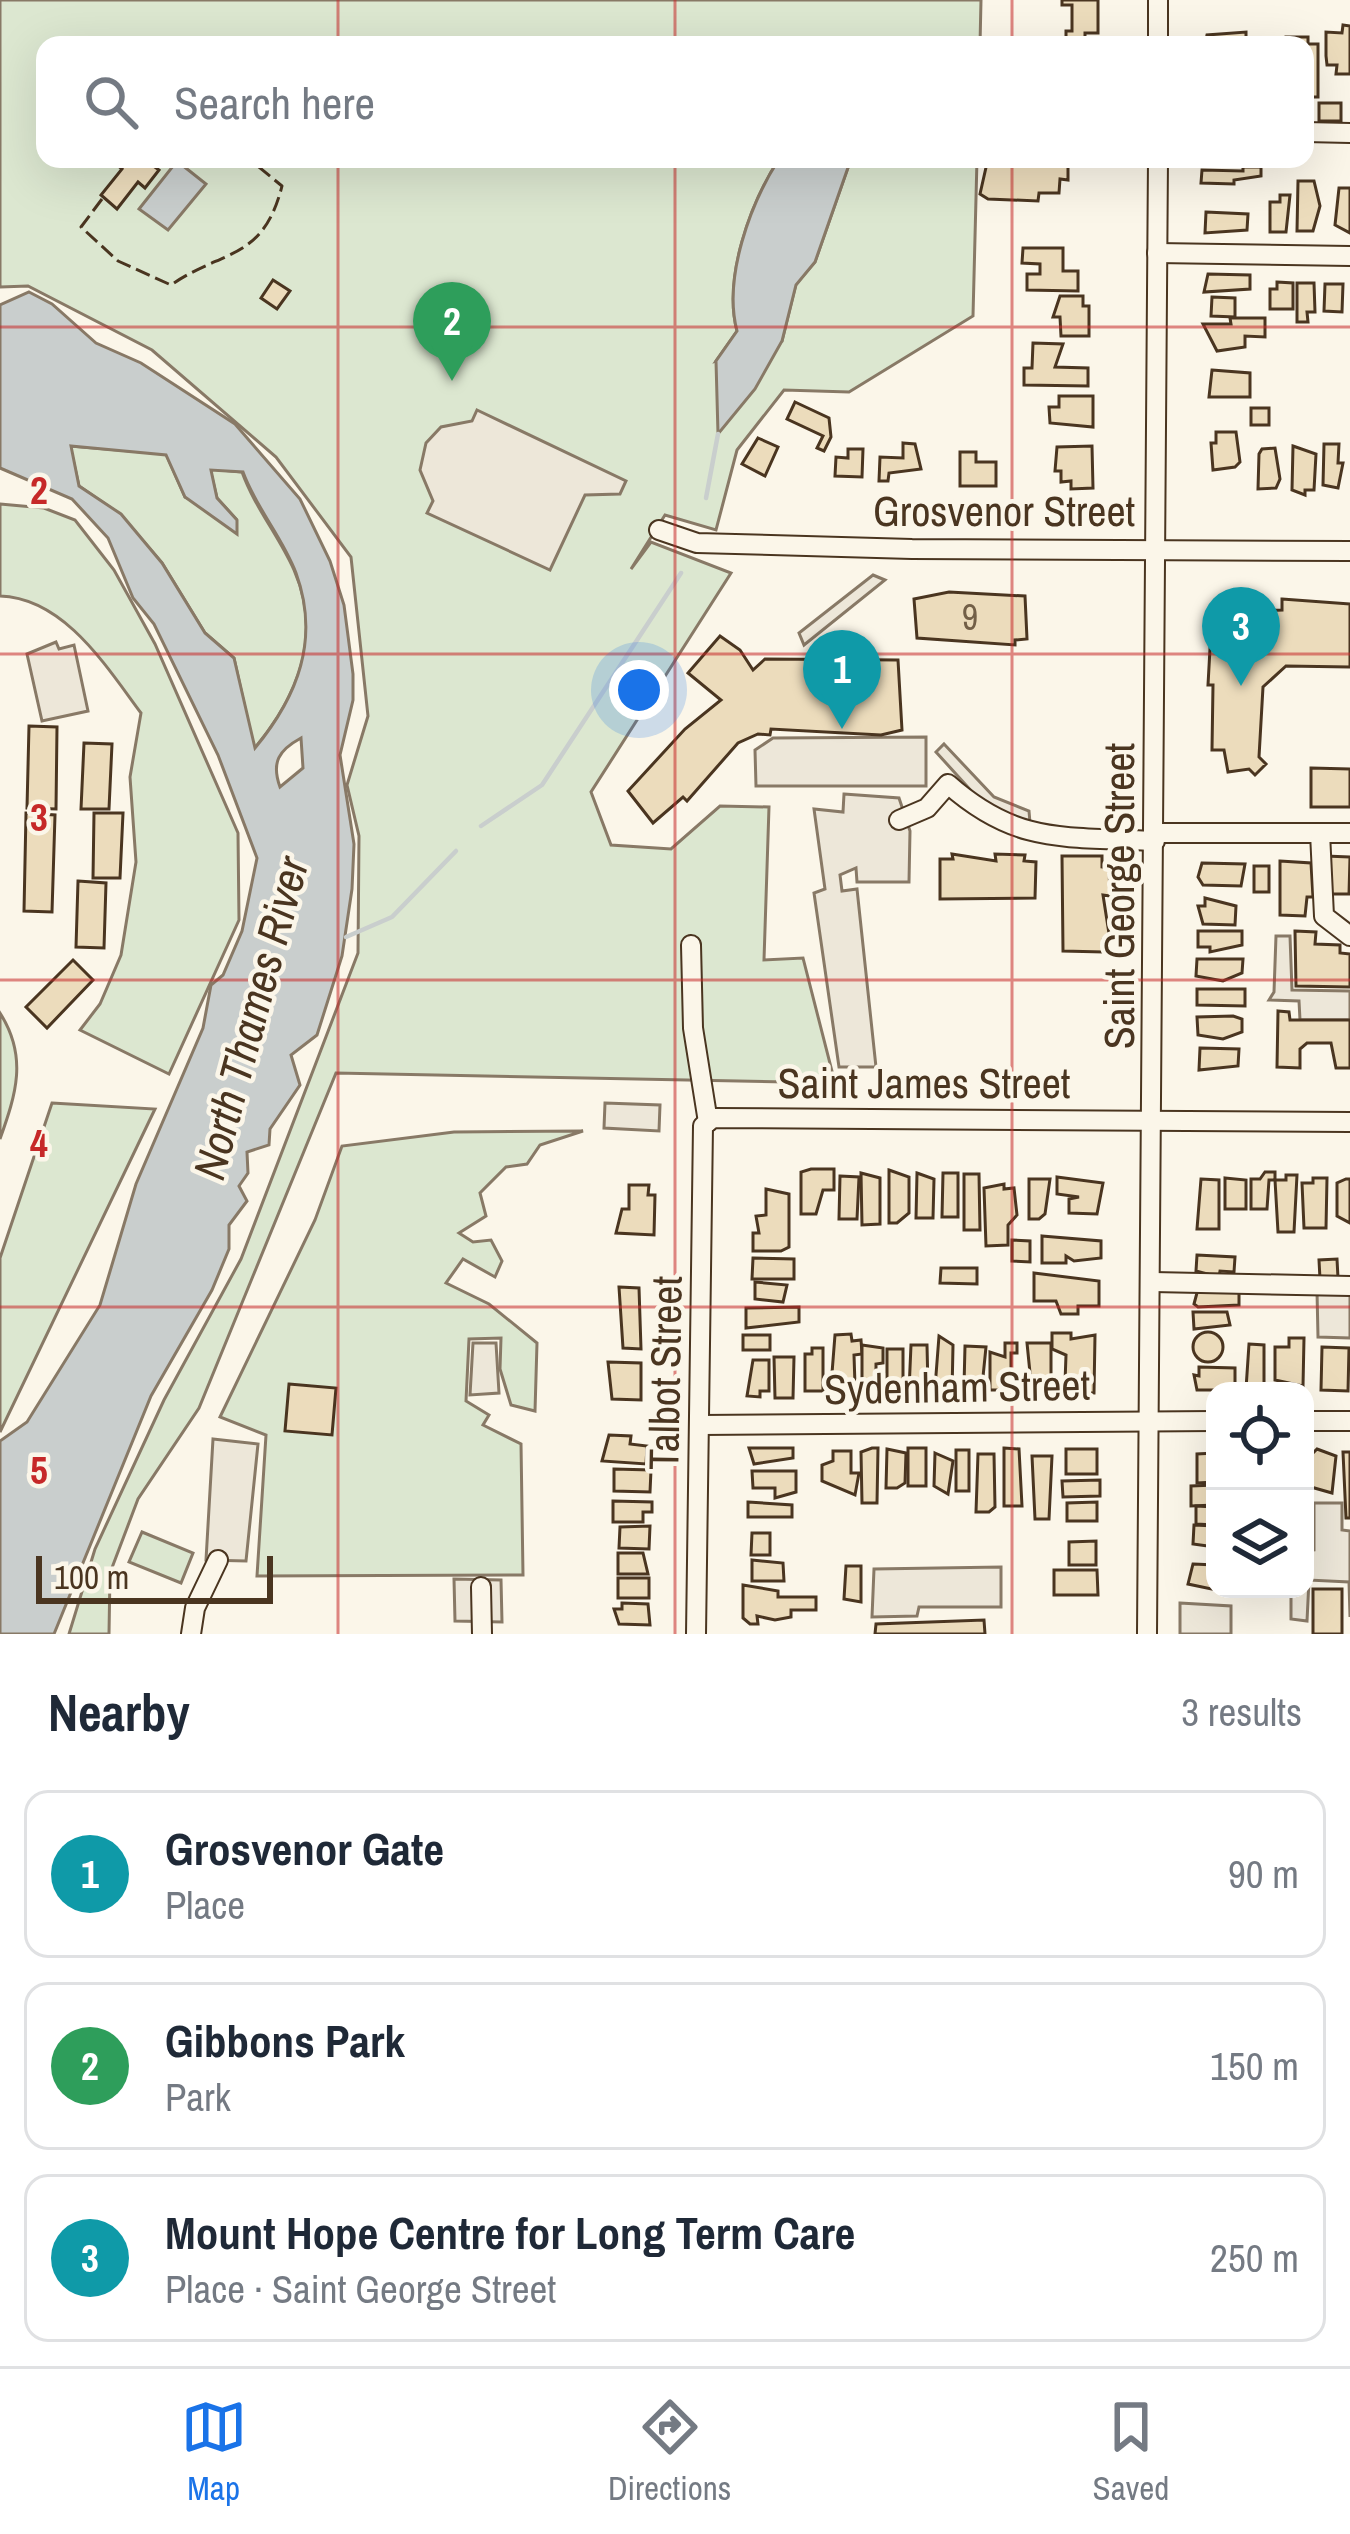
<!DOCTYPE html>
<html lang="en">
<head>
<meta charset="utf-8">
<style>
	:root { --surface:#fff; --page:#f2f2f3; --text:#1f2937; --muted:#747a83; --line:#e0e1e3; --accent:#1a73e8 }
	body { margin:0; font-family:"Archivo Narrow",sans-serif; background:var(--page); color:var(--text) }
	.controls { position:absolute; right:36px; bottom:36px; display:grid; overflow:hidden; border-radius:24px; box-shadow:0 12px 48px #0002 }
	.controls button { width:108px; height:108px; display:grid; place-items:center; padding:0; border:0; border-bottom:3px solid var(--line); background:var(--surface); color:var(--text); font:60px sans-serif }
	.scale { position:absolute; left:36px; bottom:30px; width:237px; box-sizing:border-box; padding-left:12px; border:6px solid #4a3520; border-top:0; font-size:33px; line-height:42px; white-space:nowrap; color:#4a3520; -webkit-text-stroke:9px #fbf6e9; paint-order:stroke }
	.you { position:absolute; left:639px; top:690px; width:42px; height:42px; margin:-30px; border:9px solid #fff; border-radius:50%; background:#1a73e8; box-shadow:0 0 0 18px #1a73e833 }
	.badge { display:grid; place-items:center; width:78px; height:78px; border-radius:50%; background:var(--accent); color:#fff; font-size:39px; font-weight:700 }
	.pin { position:absolute; translate:-50% -99px; filter:drop-shadow(0 3px 6px #0008) }
	.pin::after { content:''; position:absolute; top:63px; width:42px; height:36px; background:inherit; clip-path:polygon(0 0,100% 0,50% 100%) }
	.list { margin:0; padding:0; list-style:none }
	h2 { display:flex; justify-content:space-between; align-items:center; height:156px; margin:0; padding:0 48px; font-size:51px }
	h2 small { font-size:39px; font-weight:400; color:var(--muted) }
	.list li { display:grid; grid-template-columns:78px 1fr auto; gap:36px; align-items:center; box-sizing:border-box; height:168px; margin:0 24px 24px; padding:0 24px; border:3px solid var(--line); border-radius:24px }
	.list b { display:block; font-size:45px; white-space:nowrap }
	.list p { margin:0; font-size:39px; white-space:nowrap; color:var(--muted) }
	.list em { font-size:39px; font-style:normal; color:var(--muted) }
	.icon { flex:none; width:66px; height:66px; fill:none; stroke:currentColor; stroke-width:2; stroke-linecap:round; stroke-linejoin:round }
	.map { position:relative; flex:none; width:1350px; height:1634px; overflow:hidden }
	.search { position:absolute; background:var(--surface); box-shadow:0 12px 48px #0002; left:36px; right:36px; top:36px; height:132px; display:flex; align-items:center; gap:30px; box-sizing:border-box; padding:0 42px; border-radius:24px; color:var(--muted); font-size:45px }
	.sheet { height:732px; background:var(--surface) }
	nav { display:flex; justify-content:space-around; align-items:center; box-sizing:border-box; height:168px; border-top:3px solid var(--line); background:var(--surface); font-size:33px; color:var(--muted) }
	nav a { display:grid; justify-items:center; gap:6px }
	nav .on { color:var(--accent) }
	.map>svg:first-child { display:block }
	.green { fill:#dce7d0; stroke:#887966; stroke-width:3 }
	.parking { fill:#ede7d9; stroke:#887966; stroke-width:3 }
	.water { fill:#c9cecd; stroke:#887966; stroke-width:3; fill-rule:evenodd }
	.lines { fill:none; stroke-linecap:round; stroke-linejoin:round }
	.stream { stroke:#c9cecd; stroke-width:4.5 }
	.building { fill:#ecdcbc; stroke:#4a3520; stroke-width:3 }
	.minor-casing { stroke:#4a3520; stroke-width:22 }
	.minor { stroke:#fbf6e9; stroke-width:18 }
	.fence { stroke:#4a3520; stroke-width:3; stroke-dasharray:15 6; stroke-linecap:butt }
	.grid { fill:none; stroke:#c62828; stroke-width:3; stroke-opacity:0.55 }
	.labels { text-anchor:middle; dominant-baseline:central; stroke-width:9; stroke-linejoin:round; paint-order:stroke }
	.number-label { font-size:36px; fill:#725f47 }
	.street-label { font-size:42px; fill:#4a3520; stroke:#fbf6e9 }
	.water-label { font-size:45px; font-style:italic; fill:#4a3520; stroke:#fbf6e9 }
	.grid-label { font-size:39px; text-anchor:middle; font-weight:bold; fill:#c62828; stroke:#fbf6e9; stroke-width:9; stroke-linejoin:round; paint-order:stroke }
</style>
</head>
<body>
<div class="map">
<svg width="1350" height="1634" viewBox="0 0 1350 1634">
	<rect width="100%" height="100%" fill="#fbf6e9"/>
	<g class="green">
		<path d="M0 0H981L980 45H45V159H779C750 204 723 278 737 331L716 361 782 341 796 284 815 262 851 159H977L973 316 849 392 784 390 737 450 716 530 665 515 631 569 651 542 731 573 591 792 611 845 671 849 720 806 769 807 764 960 803 958 835 1083 336 1073 199 1408 138 1499 110 1573 109 1634H69L95 1549 164 1400 241 1259 358 953 359 836 347 785 368 716 351 557 276 457 152 350 28 286 0 287Z"/>
		<path d="M70 446 166 454 185 497 237 520 217 498 210 469 242 472C255 508 279 536 294 570 323 636 297 698 254 749L234 658 205 633 162 563 121 515 79 486Z"/>
		<path d="M0 504 44 508 75 520 114 570 155 644 238 833 239 920 169 1074 80 1030 100 1004 121 955 136 862 130 777 141 713C106 666 64 598 0 596Z"/>
		<path d="M0 1013C28 1057 16 1094 0 1139Z"/>
		<path d="M52 1103 155 1109 0 1432V1258Z"/>
		<path d="M583 1131 540 1145 527 1164 506 1167 480 1193 486 1216 459 1233 473 1242 491 1240 502 1261 495 1277 463 1259 446 1283 489 1304 537 1343 535 1411 511 1405 500 1369 501 1338 469 1339 466 1401 489 1415 483 1425 521 1444 523 1575 257 1576 266 1435 220 1417 315 1220 342 1146 454 1132Z"/>
		<path d="M142 1532 193 1553 181 1583 129 1562Z"/>
	</g>
	<g class="parking">
		<path d="M477 410 626 481 620 494 585 495 550 570 427 513 433 501 420 470 426 443 441 427 472 421Z"/>
		<path d="M873 575 885 580 804 645 799 633Z"/>
		<path d="M56 642 59 649 74 645 88 711 42 721 27 654Z"/>
		<path d="M926 737V786H756L755 750 773 738Z"/>
		<path d="M944 744 994 797 1029 811 1030 823 985 806 936 752Z"/>
		<path d="M844 794 899 798 910 831 909 882H857L856 868 840 875 842 891 857 889 876 1067H839L814 893 825 889 814 809 843 812Z"/>
		<path d="M1276 936H1290L1292 990 1350 991V1020H1300L1299 1001 1269 1000 1274 992Z"/>
		<path d="M605 1103 660 1105 659 1131 604 1128Z"/>
		<path d="M1317 1291H1350V1338L1318 1337Z"/>
		<path d="M473 1343H496L499 1393 470 1395Z"/>
		<path d="M213 1439 258 1444 246 1561 206 1560Z"/>
		<path d="M1314 1503H1342V1530L1350 1531V1617L1349 1582 1309 1580 1307 1621 1291 1619V1589H1305V1551L1314 1550Z"/>
		<path d="M1001 1567V1607H919L917 1616 872 1617 874 1569Z"/>
		<path d="M454 1579 501 1580 502 1622 455 1621Z"/>
		<path d="M1180 1603 1231 1606V1634H1180Z"/>
	</g>
	<g class="water">
		<path d="M779 159H851L815 262 796 285 782 341 755 389 718 434 716 361 737 331C723 278 750 204 779 159Z"/>
		<path d="M177 161 206 184 168 230 139 209Z"/>
		<path d="M29 292 52 304 96 343 141 363 235 424 300 499 330 561 344 605 353 674V700L340 755 354 844 352 889 342 956 317 1035 291 1055 300 1085 270 1129 269 1145 247 1152 248 1173 239 1186 247 1201 229 1225V1249L212 1290 151 1396 54 1634H0V1441L27 1422 100 1305 136 1184 203 1028 211 985 223 975 242 931 257 858 218 755 154 624 133 598 108 538 72 499 0 468V305ZM71 446 166 455 185 497 237 534V520L217 498 211 470 243 472C256 508 283 538 296 573 320 639 298 696 255 748L234 658 205 633 162 563 121 514 79 486ZM301 738 303 768 280 787C271 762 279 750 301 738Z"/>
	</g>
	<g class="lines">
		<g class="stream">
			<path d="M706 498 718 434"/>
			<path d="M481 826 542 785 681 573"/>
			<path d="M346 937 392 917 456 851"/>
		</g>
	</g>
	<g class="building">
		<path d="M1062 0H1098V33H1085V45H1066V31H1072V5H1062Z"/>
		<path d="M1343 25 1350 26V74H1336L1337 65H1327L1326 56V32L1342 33Z"/>
		<path d="M1246 32V45H1205L1207 35Z"/>
		<path d="M1286 37H1308V44H1318V97H1305V45H1286Z"/>
		<rect x="1319" y="103" width="22" height="18"/>
		<path d="M120 159H157L152 165 159 170 145 188 138 182 117 209 101 195 122 169 116 164Z"/>
		<path d="M1002 159 1068 166V180L1060 179 1059 193H1039L1038 201 988 199 980 194 987 163 1002 164Z"/>
		<path d="M1243 167H1261V176L1234 180V184L1201 183 1202 170 1243 171Z"/>
		<path d="M1298 181H1314L1320 206 1313 231H1297Z"/>
		<path d="M1339 188H1350V233L1335 225Z"/>
		<path d="M1280 195H1290L1286 232H1270V202H1280Z"/>
		<path d="M1206 212 1248 214 1247 230 1205 233Z"/>
		<path d="M1023 248H1063V271H1078V291L1027 290V274H1040V264L1022 263Z"/>
		<path d="M1208 274 1250 275V289L1204 292Z"/>
		<path d="M273 280 290 291 277 309 261 298Z"/>
		<path d="M1277 282 1293 283V309H1270V289H1277Z"/>
		<path d="M1297 283H1314L1315 312H1307L1308 322H1297Z"/>
		<path d="M1325 284H1343L1342 312 1324 311Z"/>
		<path d="M1060 296H1083V306H1089V336H1061L1060 317H1053Z"/>
		<path d="M1212 297 1235 298V317L1211 316Z"/>
		<path d="M1230 318H1265V337L1245 336V347L1217 351 1203 324H1231Z"/>
		<path d="M1033 343 1063 344 1055 367 1088 368V386L1024 385V368H1032Z"/>
		<path d="M1212 370 1250 373V397H1209Z"/>
		<path d="M1059 396H1093V427L1050 423 1049 407H1059Z"/>
		<path d="M795 402 829 418 831 437 824 451 817 448 823 436 787 419Z"/>
		<rect x="1251" y="408" width="18" height="17"/>
		<path d="M1216 432H1236L1240 462 1235 467 1213 470 1211 443H1216Z"/>
		<path d="M758 438 778 447 765 476 742 464Z"/>
		<path d="M903 443 915 444 921 469 889 473 888 481H879L880 457 903 458Z"/>
		<path d="M1324 444H1339L1338 463H1343L1338 488 1323 485Z"/>
		<path d="M1092 446 1093 488 1071 489V481L1061 482V471H1055L1057 447Z"/>
		<path d="M1293 446 1316 454 1314 490H1305V495L1292 490Z"/>
		<path d="M1275 448 1280 479 1276 488 1258 489 1259 454 1262 449Z"/>
		<path d="M848 449H863L862 477 835 476 836 457 848 458Z"/>
		<path d="M960 452H976V462H996V486H960Z"/>
		<path d="M949 592 1025 596 1027 639 1015 640V645L917 638 914 599Z"/>
		<path d="M1282 599 1350 604V667L1286 666 1263 687 1259 757 1266 764 1255 775 1249 769 1228 772 1224 750H1212L1213 685H1208L1212 613 1282 610Z"/>
		<path d="M720 636 740 650 753 670 765 659 898 660 902 730 881 735 771 729 770 735 758 734 738 743 687 801 683 797 653 823 628 791 685 729 721 700 688 673Z"/>
		<path d="M29 726 57 727 56 809 27 808Z"/>
		<path d="M84 743 112 744 109 809H81Z"/>
		<path d="M1311 768 1350 769V807H1311Z"/>
		<path d="M26 813 55 815 52 912 24 911Z"/>
		<path d="M94 813H123L120 878H93Z"/>
		<path d="M952 854 996 861 995 854 1025 855 1024 861 1036 862 1035 898 940 899V859H953Z"/>
		<path d="M1062 856H1102V867L1109 868 1110 896 1103 895 1110 940H1103V952L1063 951Z"/>
		<path d="M1325 856 1350 857 1349 894H1324Z"/>
		<path d="M1280 861 1311 863 1313 897H1307L1305 916 1280 915Z"/>
		<path d="M1202 863 1245 864 1241 886 1203 885 1198 877Z"/>
		<rect x="1254" y="866" width="15" height="26"/>
		<path d="M78 881 106 883 104 948 76 947Z"/>
		<path d="M1205 898 1236 906 1235 925 1203 924 1198 906H1205Z"/>
		<path d="M1198 931H1242V945L1210 952V947H1198Z"/>
		<path d="M1295 931 1316 932 1315 944 1340 945V953L1350 954V987L1296 986Z"/>
		<path d="M1197 959H1243L1242 973 1223 981 1196 976Z"/>
		<path d="M73 960 93 980 47 1028 26 1007Z"/>
		<path d="M1197 989H1245V1006L1197 1005Z"/>
		<path d="M1278 1011 1289 1012 1290 1020H1350V1068H1336L1331 1043H1307L1300 1049V1068L1277 1067Z"/>
		<path d="M1233 1016 1242 1019V1032L1223 1039 1198 1035 1197 1017Z"/>
		<path d="M1200 1048 1239 1049 1238 1066 1199 1070Z"/>
		<path d="M811 1169H834V1190H823L816 1214H801V1172Z"/>
		<path d="M889 1170 909 1177V1213L897 1223H889Z"/>
		<path d="M1265 1172H1275V1180H1269L1267 1209H1251V1179H1260Z"/>
		<path d="M861 1173 880 1178V1224L862 1225Z"/>
		<path d="M917 1173 934 1179 933 1218H916Z"/>
		<path d="M943 1173H958V1217H942Z"/>
		<path d="M964 1174H979L980 1230H964Z"/>
		<path d="M1286 1175H1297L1294 1232H1278L1275 1180H1286Z"/>
		<path d="M840 1176 859 1177 857 1219H839Z"/>
		<path d="M1057 1177 1103 1183 1097 1214 1069 1213V1199L1079 1197 1057 1194Z"/>
		<path d="M1225 1178 1246 1180V1209H1225Z"/>
		<path d="M1313 1178H1327L1326 1228H1304L1302 1183H1313Z"/>
		<path d="M1029 1179H1050L1045 1214 1039 1219H1029Z"/>
		<path d="M1201 1179 1219 1180V1229H1197Z"/>
		<path d="M1346 1179H1350V1223L1337 1216V1183Z"/>
		<path d="M1004 1184V1189L1014 1188 1017 1215 1008 1225V1245L986 1246 984 1188Z"/>
		<path d="M629 1185H649L648 1195H655L654 1235 616 1233 622 1209H629Z"/>
		<path d="M766 1189 789 1194V1247L781 1251H753V1233H759L756 1216 766 1215Z"/>
		<path d="M1042 1236 1101 1241V1258L1074 1261 1066 1256V1263H1042Z"/>
		<path d="M1012 1240 1030 1241V1262L1012 1261Z"/>
		<path d="M1197 1255 1235 1257 1234 1272 1220 1271 1219 1277 1196 1271Z"/>
		<path d="M753 1258 794 1259V1279H752Z"/>
		<path d="M1337 1259 1338 1278 1320 1279 1319 1260Z"/>
		<path d="M941 1268H977V1284L940 1283Z"/>
		<path d="M1034 1273 1099 1281V1306H1078V1314H1061L1056 1301H1034Z"/>
		<path d="M755 1282 787 1285 783 1302 755 1299Z"/>
		<path d="M619 1287 639 1288 641 1349 623 1348Z"/>
		<path d="M1198 1289H1239V1305L1198 1307 1194 1304Z"/>
		<path d="M799 1307V1322L746 1328V1308Z"/>
		<path d="M1193 1312H1227L1230 1325 1194 1329Z"/>
		<circle cx="1208" cy="1347" r="15"/>
		<path d="M1052 1333H1071V1339L1095 1335 1094 1393H1077V1383H1065L1066 1355 1052 1349Z"/>
		<path d="M851 1334 852 1341 861 1340 862 1354 854 1355 855 1385 831 1386 835 1335Z"/>
		<rect x="743" y="1335" width="27" height="15"/>
		<path d="M939 1336 953 1345 952 1394 935 1388Z"/>
		<path d="M1289 1338H1304L1303 1386 1275 1380V1347H1289Z"/>
		<path d="M1005 1343H1017V1353H1011V1390H990V1352L1005 1357Z"/>
		<path d="M1027 1343H1051V1393H1032Z"/>
		<path d="M1249 1344 1264 1345V1391L1246 1389Z"/>
		<path d="M862 1345 883 1348V1363L876 1364V1395L862 1396Z"/>
		<path d="M911 1345H927L928 1388 909 1391Z"/>
		<path d="M965 1346 986 1347 982 1387 964 1386Z"/>
		<path d="M1322 1347 1349 1348 1348 1391 1321 1390Z"/>
		<path d="M812 1348H823V1391H805V1354H812Z"/>
		<path d="M887 1349H903V1393L887 1394Z"/>
		<path d="M774 1357H794L793 1398H775Z"/>
		<path d="M753 1360H769V1391H760V1397L747 1396Z"/>
		<path d="M608 1362 641 1363V1400L612 1399Z"/>
		<path d="M1199 1367 1235 1368V1390H1197L1194 1375 1199 1376Z"/>
		<path d="M289 1384 336 1388 332 1435 285 1431Z"/>
		<path d="M609 1435 631 1436 630 1444 647 1446 646 1464 602 1461Z"/>
		<path d="M749 1448H793V1458L754 1464Z"/>
		<path d="M872 1448H878L877 1503H862L861 1452Z"/>
		<rect x="908" y="1448" width="18" height="38"/>
		<path d="M1004 1448 1019 1449 1022 1506H1004Z"/>
		<path d="M887 1449 906 1453 905 1483 897 1488H886Z"/>
		<rect x="1066" y="1449" width="31" height="25"/>
		<path d="M1317 1449 1336 1456 1332 1493 1311 1487V1455Z"/>
		<rect x="956" y="1450" width="13" height="41"/>
		<path d="M833 1451H851V1473H859L855 1495 822 1481V1465L833 1461Z"/>
		<path d="M1343 1452H1350V1518H1346Z"/>
		<path d="M935 1453 953 1461 948 1494 934 1486Z"/>
		<path d="M1215 1453V1482L1197 1483V1454Z"/>
		<path d="M978 1454H994L995 1507 989 1512H976Z"/>
		<path d="M1032 1456H1052L1049 1519H1035Z"/>
		<path d="M614 1469 651 1470 650 1492 614 1491Z"/>
		<path d="M752 1471H796V1492L775 1498V1488H753Z"/>
		<path d="M1100 1480V1496L1063 1497 1062 1481Z"/>
		<path d="M1215 1485V1505L1191 1506V1486Z"/>
		<path d="M613 1501 652 1502V1512H643V1522H613Z"/>
		<path d="M748 1502 792 1505V1517H748Z"/>
		<path d="M1097 1502V1521H1067V1503Z"/>
		<path d="M1196 1506 1215 1507V1525L1196 1524Z"/>
		<path d="M1194 1525 1215 1526V1547L1193 1544Z"/>
		<path d="M650 1526 649 1549 619 1548 620 1527Z"/>
		<path d="M752 1533H770V1555H751Z"/>
		<path d="M1096 1541V1565H1069V1542Z"/>
		<path d="M618 1553H643L648 1574H618Z"/>
		<path d="M752 1560 783 1563 784 1581H752Z"/>
		<path d="M1193 1564 1215 1565 1216 1590 1188 1584Z"/>
		<path d="M846 1566H861V1602L844 1599Z"/>
		<path d="M1054 1570H1097L1098 1595H1054Z"/>
		<rect x="618" y="1578" width="31" height="20"/>
		<path d="M743 1585 778 1591V1597H816V1610H791V1617L775 1620 757 1616 758 1624H750L743 1618Z"/>
		<rect x="1313" y="1589" width="29" height="45"/>
		<path d="M622 1603 648 1604 650 1625 619 1624 614 1609H622Z"/>
		<path d="M984 1620 985 1634H875L876 1624Z"/>
	</g>
	<g class="lines">
		<defs>
			<g id="minor">
				<path d="M1158 45V0"/>
				<path d="M1305 132 1350 133"/>
				<path d="M1157 253 1350 256"/>
				<path d="M659 530 697 543 912 549 1350 551"/>
				<path d="M899 820 927 808 948 784C1018 846 1066 836 1155 841"/>
				<path d="M1155 833H1350"/>
				<path d="M1320 833 1324 916 1350 936"/>
				<path d="M691 945 693 1028 708 1122"/>
				<path d="M1153 1282 1350 1286"/>
				<path d="M1305 1421H1350"/>
				<path d="M701 1425 1215 1421"/>
				<path d="M481 1587 482 1634"/>
				<path d="M191 1634 195 1608 218 1560"/>
				<path d="M696 1634 703 1126 713 1118 1350 1122"/>
				<path d="M1147 1634 1158 159"/>
			</g>
		</defs>
		<use href="#minor" class="minor-casing"/>
		<use href="#minor" class="minor"/>
		<path class="fence" d="M102 199 81 227 118 261 171 285C223 249 263 261 282 186L249 159"/>
	</g>
	<path class="grid" d="M338 0V45M675 0V45M1012 0V45M338 159V1634M675 159V1634M1012 159V1634M0 327H1350M0 654H1350M0 980H1350M0 1307H1350"/>
	<g class="labels">
		<g class="number-label">
			<text x="970" y="617">9</text>
		</g>
		<g class="street-label">
			<text x="1004" y="511">Grosvenor Street</text>
			<text transform="translate(1119 896) rotate(-90)">Saint George Street</text>
			<text x="924" y="1083">Saint James Street</text>
			<text transform="translate(665 1373) rotate(-89)">Talbot Street</text>
			<text transform="translate(957 1387) rotate(-1)">Sydenham Street</text>
		</g>
		<g class="water-label">
			<text transform="translate(250 1018) rotate(-75)">North Thames River</text>
		</g>
	</g>
	<g class="grid-label">
		<text x="39" y="504">2</text>
		<text x="39" y="831">3</text>
		<text x="39" y="1157">4</text>
		<text x="39" y="1484">5</text>
	</g>
</svg>
<div class="controls">
<button><svg class="icon" aria-label="locate" viewBox="0 0 24 24"><circle cx="12" cy="12" r="6"/><path d="M12 2v4M12 18v4M2 12h4M18 12h4"/></svg></button>
<button><svg class="icon" aria-label="layers" viewBox="0 0 24 24"><path d="M12 4l9 5-9 5-9-5zM3 14l9 5 9-5"/></svg></button>
</div>
<div class="scale">100 m</div>
<div class="you"></div>
<div class="pin badge" style="left:842px;top:729px;background:#0f9aa8">1</div>
<div class="pin badge" style="left:452px;top:381px;background:#2e9e5b">2</div>
<div class="pin badge" style="left:1241px;top:686px;background:#0f9aa8">3</div>
<div class="search"><svg class="icon" aria-label="search" viewBox="0 0 24 24"><circle cx="10" cy="10" r="6"/><path d="M15 15l6 6"/></svg>Search here</div>
</div>
<section class="sheet">
<h2>Nearby<small>3 results</small></h2>
<ul class="list">
<li><span class="badge" style="background:#0f9aa8">1</span><div><b>Grosvenor Gate</b><p>Place</p></div><em>90 m</em></li>
<li><span class="badge" style="background:#2e9e5b">2</span><div><b>Gibbons Park</b><p>Park</p></div><em>150 m</em></li>
<li><span class="badge" style="background:#0f9aa8">3</span><div><b>Mount Hope Centre for Long Term Care</b><p>Place · Saint George Street</p></div><em>250 m</em></li>
</ul>
</section>
<nav>
<a class="on"><svg class="icon" aria-label="map" viewBox="0 0 24 24"><path d="M3 6l6-2 6 2 6-2v14l-6 2-6-2-6 2zM9 4v14M15 6v14"/></svg>Map</a>
<a><svg class="icon" aria-label="directions" viewBox="0 0 24 24"><path d="M12 3l9 9-9 9-9-9zM9 14v-3h6M13 9l2 2-2 2"/></svg>Directions</a>
<a><svg class="icon" aria-label="saved" viewBox="0 0 24 24"><path d="M7 4h10v16l-5-4-5 4z"/></svg>Saved</a>
</nav>
</body>
</html>
